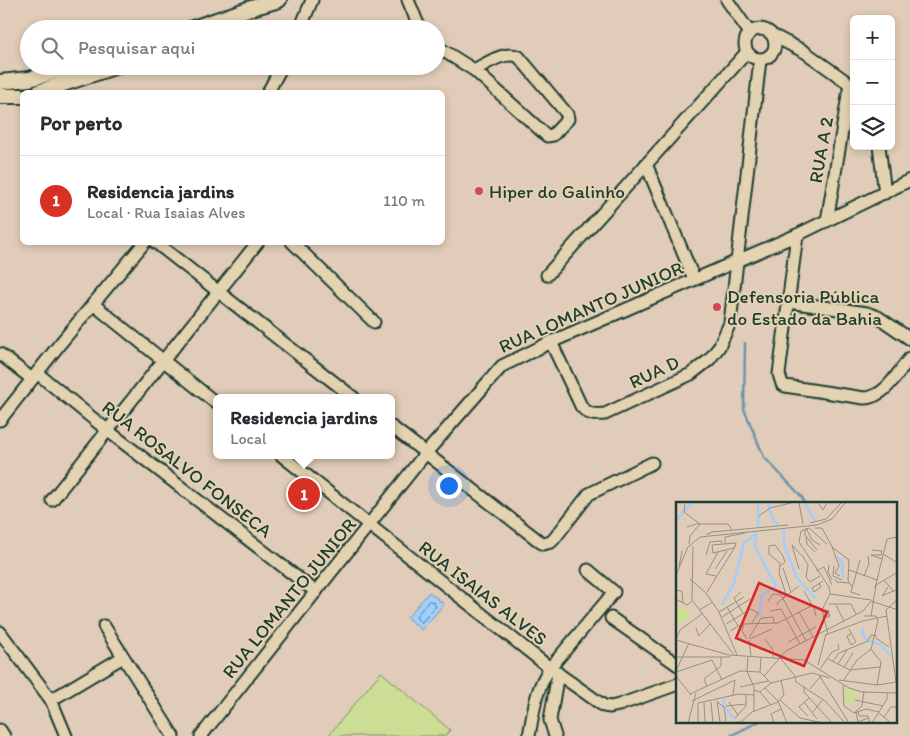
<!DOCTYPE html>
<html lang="pt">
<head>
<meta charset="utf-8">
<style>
	:root { --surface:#fff; --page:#f7f7f7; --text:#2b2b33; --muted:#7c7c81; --line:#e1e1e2; --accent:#d93025 }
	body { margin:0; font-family:Itim,sans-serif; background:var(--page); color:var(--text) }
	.controls { position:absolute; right:15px; top:15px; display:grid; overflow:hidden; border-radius:8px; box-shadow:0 2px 8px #0003 }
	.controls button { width:45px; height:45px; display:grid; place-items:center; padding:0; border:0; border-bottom:1px solid var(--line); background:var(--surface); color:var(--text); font:25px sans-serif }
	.you { position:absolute; left:448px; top:485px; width:18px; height:18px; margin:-12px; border:4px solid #fff; border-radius:50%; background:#1a73e8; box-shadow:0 0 0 8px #1a73e833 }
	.badge { display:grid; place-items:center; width:32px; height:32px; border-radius:50%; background:var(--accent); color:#fff; font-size:16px; font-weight:700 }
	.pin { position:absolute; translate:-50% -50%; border:2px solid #fff; box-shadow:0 1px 5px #0006 }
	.popup { position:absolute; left:213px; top:394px; width:182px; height:65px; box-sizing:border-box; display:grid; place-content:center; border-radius:8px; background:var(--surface); filter:drop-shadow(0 1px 4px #0005); font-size:16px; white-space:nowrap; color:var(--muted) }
	.popup b { font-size:19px; color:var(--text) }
	.popup::after { content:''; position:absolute; left:50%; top:100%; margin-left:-10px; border:10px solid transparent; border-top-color:var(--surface) }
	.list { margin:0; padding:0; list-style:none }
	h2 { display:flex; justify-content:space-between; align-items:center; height:65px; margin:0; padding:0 20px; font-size:21px }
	h2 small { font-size:16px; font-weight:400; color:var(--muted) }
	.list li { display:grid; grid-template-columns:32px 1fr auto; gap:15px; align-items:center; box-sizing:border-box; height:90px; padding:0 20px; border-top:1px solid var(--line) }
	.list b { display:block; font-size:19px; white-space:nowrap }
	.list p { margin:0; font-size:16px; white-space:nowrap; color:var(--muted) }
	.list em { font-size:16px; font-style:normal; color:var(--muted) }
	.icon { flex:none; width:28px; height:28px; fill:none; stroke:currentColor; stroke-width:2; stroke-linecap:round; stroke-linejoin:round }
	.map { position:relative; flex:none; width:910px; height:736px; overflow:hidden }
	.search { position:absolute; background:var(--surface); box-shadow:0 2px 8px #0003; left:20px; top:20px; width:425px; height:55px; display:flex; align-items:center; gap:12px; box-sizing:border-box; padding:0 18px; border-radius:28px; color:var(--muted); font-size:19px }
	.panel { position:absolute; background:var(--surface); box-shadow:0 2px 8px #0003; left:20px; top:90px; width:425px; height:155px; border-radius:8px }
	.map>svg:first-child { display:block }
	.green { fill:#ccde93; stroke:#768e64 }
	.water { fill:#a1cefc; stroke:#6d94ac }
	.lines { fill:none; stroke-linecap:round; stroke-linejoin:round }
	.shore { stroke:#537784; stroke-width:1 }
	.stream { stroke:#6d94ac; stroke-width:2.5 }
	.minor-casing { stroke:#1f3d34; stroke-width:15 }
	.major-casing { stroke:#1f3d34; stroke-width:18 }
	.minor { stroke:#e4d3b0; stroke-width:11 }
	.major { stroke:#e4d3b0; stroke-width:14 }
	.poi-dot { fill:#d1495b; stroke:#e4d3b0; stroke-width:2 }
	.labels { text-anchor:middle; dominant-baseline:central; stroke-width:4; stroke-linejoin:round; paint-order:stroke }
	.street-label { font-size:19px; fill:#1f3d34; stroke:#e4d3b0 }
	.poi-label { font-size:19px; fill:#1f3d34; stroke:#e4d3b0; text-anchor:start }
	.inset-river { fill:none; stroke:#a1cefc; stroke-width:2.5 }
	.inset-road { fill:none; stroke:#939383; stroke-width:1 }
	.view { fill:#d62828; fill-opacity:0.15; stroke:#d62828; stroke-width:2.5 }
	.inset-edge { fill:none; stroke:#1f3d34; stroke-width:2.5 }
</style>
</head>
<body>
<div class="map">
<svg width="910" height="736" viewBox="0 0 910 736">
	<rect width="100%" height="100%" fill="#e0ccb8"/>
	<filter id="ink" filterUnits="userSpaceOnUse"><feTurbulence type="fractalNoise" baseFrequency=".02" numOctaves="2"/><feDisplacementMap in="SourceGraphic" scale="10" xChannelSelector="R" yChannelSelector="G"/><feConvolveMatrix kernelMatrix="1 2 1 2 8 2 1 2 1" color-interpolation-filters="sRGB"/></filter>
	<g filter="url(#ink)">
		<path class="green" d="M381 672 450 730 445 736H328Z"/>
		<path class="water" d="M429 592 444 604 422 630 407 618Z"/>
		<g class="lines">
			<path class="shore" d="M429 601H432L436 606 422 622H420L416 617Z"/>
			<g class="stream">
				<path d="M745 343 744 409 764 457 802 497 804 503"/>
				<path d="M730 736 758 722"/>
			</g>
			<defs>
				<g id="minor">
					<path d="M408 0 420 29"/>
					<path d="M727 0 750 33"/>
					<circle cx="760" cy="44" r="15"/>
					<path d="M300 29 312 0"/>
					<path d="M774 36 805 52 854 87"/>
					<path d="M436 46 474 70 547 136 553 135 568 119 567 114 519 57C505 50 486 64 474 70"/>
					<path d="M268 92 282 66"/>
					<path d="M879 146 885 193"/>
					<path d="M646 164 694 279"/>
					<path d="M827 221 850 84"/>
					<path d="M797 235 779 374 782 384 785 386 864 398C886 397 897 373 910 358"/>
					<path d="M155 242 354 398"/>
					<path d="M292 242 374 322"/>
					<path d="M547 275 747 52"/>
					<path d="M788 302 867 313 878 317 910 339"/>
					<path d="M93 304 216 403"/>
					<path d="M551 342 581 406C588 415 594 415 605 414L691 374 709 360 719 347 730 323 760 60"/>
					<path d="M0 354 32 379"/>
					<path d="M37 373 107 430 316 592"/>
					<path d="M0 420 59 345 145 242"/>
					<path d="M392 427 543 544 551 542 554 539 589 494 652 463"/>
					<path d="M281 455 550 668 604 706 610 707 619 705 678 684"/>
					<path d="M52 500 258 242"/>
					<path d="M611 618 678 665"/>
					<path d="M104 626 173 736"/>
					<path d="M0 632 51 700 66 736"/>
					<path d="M51 700 123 657"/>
					<path d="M0 730 4 736"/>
					<path d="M201 736 425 454 502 366 551 342 797 235 910 180"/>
					<path d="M529 736C534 710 535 690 550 668L614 592 588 570"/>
					<path d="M555 736 550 720 558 673"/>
				</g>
				<g id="major">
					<path d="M190 29 248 9 279 0"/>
					<path d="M0 82 29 79 78 66"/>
					<path d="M39 92 117 66"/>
					<path d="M0 96H22"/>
				</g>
			</defs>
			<use href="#minor" class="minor-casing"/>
			<use href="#major" class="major-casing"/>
			<use href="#minor" class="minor"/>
			<use href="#major" class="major"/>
		</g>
	</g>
	<g class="poi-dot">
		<circle cx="479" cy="191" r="5"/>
		<circle cx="717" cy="307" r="5"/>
	</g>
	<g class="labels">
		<g class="street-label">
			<text transform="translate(821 150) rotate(-80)">RUA A 2</text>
			<text transform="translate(591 307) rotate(-24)">RUA LOMANTO JUNIOR</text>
			<text transform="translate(654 372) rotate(-25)">RUA D</text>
			<text transform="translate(187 469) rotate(38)">RUA ROSALVO FONSECA</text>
			<text transform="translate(483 593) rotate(38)">RUA ISAIAS ALVES</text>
			<text transform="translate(289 598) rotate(-51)">RUA LOMANTO JUNIOR</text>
		</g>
		<g class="poi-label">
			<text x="489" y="191">Hiper do Galinho</text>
			<text x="727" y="296">Defensoria Pública<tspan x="727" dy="22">do Estado da Bahia</tspan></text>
		</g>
	</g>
	<g transform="translate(676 502)">
		<rect width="221" height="221" fill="#e0ccb8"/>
		<path d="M0 101 16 113 0 124ZM171 187 181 189 177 205 167 199Z" fill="#ccde93"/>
		<path class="inset-river" d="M92 1 97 19 102 22M129 1 139 19M0 18 16 1M82 25V1M108 28V43L121 76 139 96M80 32 79 45 100 84 86 93 83 115M161 55 166 60 167 76M46 103 58 81 68 41 81 31M187 127V134L192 139 204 142 214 153M48 197V204L58 217"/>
		<path class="inset-road" d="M9 1 8 10 24 22M123 1 127 22M142 1 147 8 151 1M83 14 94 6 115 1M134 21 150 17 165 1M11 25 20 22H52L56 28M130 26 136 38 144 43M133 26 125 29 123 40 153 85 154 92M133 26 151 42M139 26H146L156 45 173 58 172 78 176 85M129 27V33L141 48M30 33 36 30 112 23M130 35 131 42 139 50M13 42 14 34 24 22M49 42V35L69 31M17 44 16 98 58 153M156 45 163 64 159 71 164 74M58 46 37 51 36 43 60 41 59 45M196 48 206 49 205 53H195L206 57M207 52 222 61M30 53 34 40 45 39 46 42M126 53 132 63 130 75 134 80 144 74M153 63 152 70 156 78M104 64 109 60 107 54 99 43 93 44V52L104 61 103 71 110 92 107 97M158 64 157 74 166 78M3 65 6 49M107 66 115 90M39 67 51 49M123 67 116 43 125 53M173 68 201 78M140 69 148 65 156 83M0 73 12 45 24 35 141 23 156 17 169 1M40 74 30 72 42 50M188 74 193 62 192 54M14 77 30 91 43 110 61 153M159 77 161 80 173 81M208 78 218 90M143 81 145 85 138 90 136 86 147 79M212 85 206 94 222 87M199 86 211 37 222 35M0 88 6 89 7 101M128 89 136 103M31 90 59 45M65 90 58 96 67 111M154 92 195 98M184 93 175 90 184 58M0 97 11 103 16 99M92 99 97 92 105 93 130 139M195 99 222 108M153 102H175L180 112M102 103 101 101 123 84M160 103 168 119M51 105 62 124M23 108 37 100M94 109 105 107 124 142M43 110 68 95M123 110 137 135M188 114H200L202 119 195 147M195 114 200 83 222 70M46 115 74 97M147 116 152 115H153L154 114 152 108V115M187 119 211 114M50 122 75 107 82 111 76 121M68 122 66 129 71 137M20 126 23 134 34 122M173 127 180 140 175 143 171 134 175 132M54 129 66 122 102 121 137 103 140 114M152 132 146 108 154 92M149 133 187 119M73 136 85 116 97 115 98 121M200 136 213 145M74 137 96 127M89 137 97 148V155M0 138 4 128 26 112M0 138 53 153 128 158 173 186 186 190 222 191M73 138 75 154M112 140 140 125M195 147 205 160 201 183M0 155H55M72 155 71 169 78 185V209M104 156 119 174 120 180M152 157 174 168 205 165M36 158 46 178M157 159 163 151 192 139 195 133 201 134M162 162 171 148M142 163 150 132M168 165 177 151M144 167 156 150 163 147 162 142M0 169 13 141M0 170 36 158M84 170 85 155M143 173 173 221M0 174 15 193M88 174 110 149 187 109 195 99M163 178 201 183 221 180M168 178 181 158 195 147M120 180 149 199 169 221M220 180 210 108 222 97M167 183 168 204 178 211M128 184V190L156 221M31 185 28 177 45 164V155M64 185 92 179M89 186 102 199 111 221M134 187 145 174M78 188 84 190 95 181 136 171 154 176M84 190 94 202M14 192 64 169 84 170 95 181M57 193 59 178M104 198 124 216 147 221M179 198 207 204M16 199 59 178M41 199 44 220M28 200 29 221M35 200 37 221M41 200 48 205 50 219M53 200 62 213M128 200 141 217M50 204 70 202M182 209 183 214H192L194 221M137 210 147 197M180 210 182 220 192 216M178 211 186 204 188 189M178 211 190 207 203 210M203 211 215 221M132 214 123 205 133 196M208 215 215 205H222M59 216 70 204V193M12 221 20 191M22 221V201L63 192 78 193M41 221 65 220 76 210 102 200 108 193 105 178M98 221 95 212 105 207M196 221 211 197V191"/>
		<path class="view" d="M83 81 151 110 128 164 60 136Z"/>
		<rect width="221" height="221" class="inset-edge"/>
	</g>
</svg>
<div class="controls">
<button>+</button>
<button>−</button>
<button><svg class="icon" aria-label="layers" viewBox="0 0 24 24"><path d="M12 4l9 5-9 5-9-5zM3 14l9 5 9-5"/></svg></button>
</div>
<div class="you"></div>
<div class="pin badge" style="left:304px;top:494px">1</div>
<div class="popup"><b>Residencia jardins</b>Local</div>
<div class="search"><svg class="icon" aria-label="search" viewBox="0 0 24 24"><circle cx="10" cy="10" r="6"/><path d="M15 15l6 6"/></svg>Pesquisar aqui</div>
<section class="panel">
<h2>Por perto<small></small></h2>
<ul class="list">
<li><span class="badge">1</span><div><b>Residencia jardins</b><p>Local · Rua Isaias Alves</p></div><em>110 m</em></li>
</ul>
</section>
</div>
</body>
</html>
